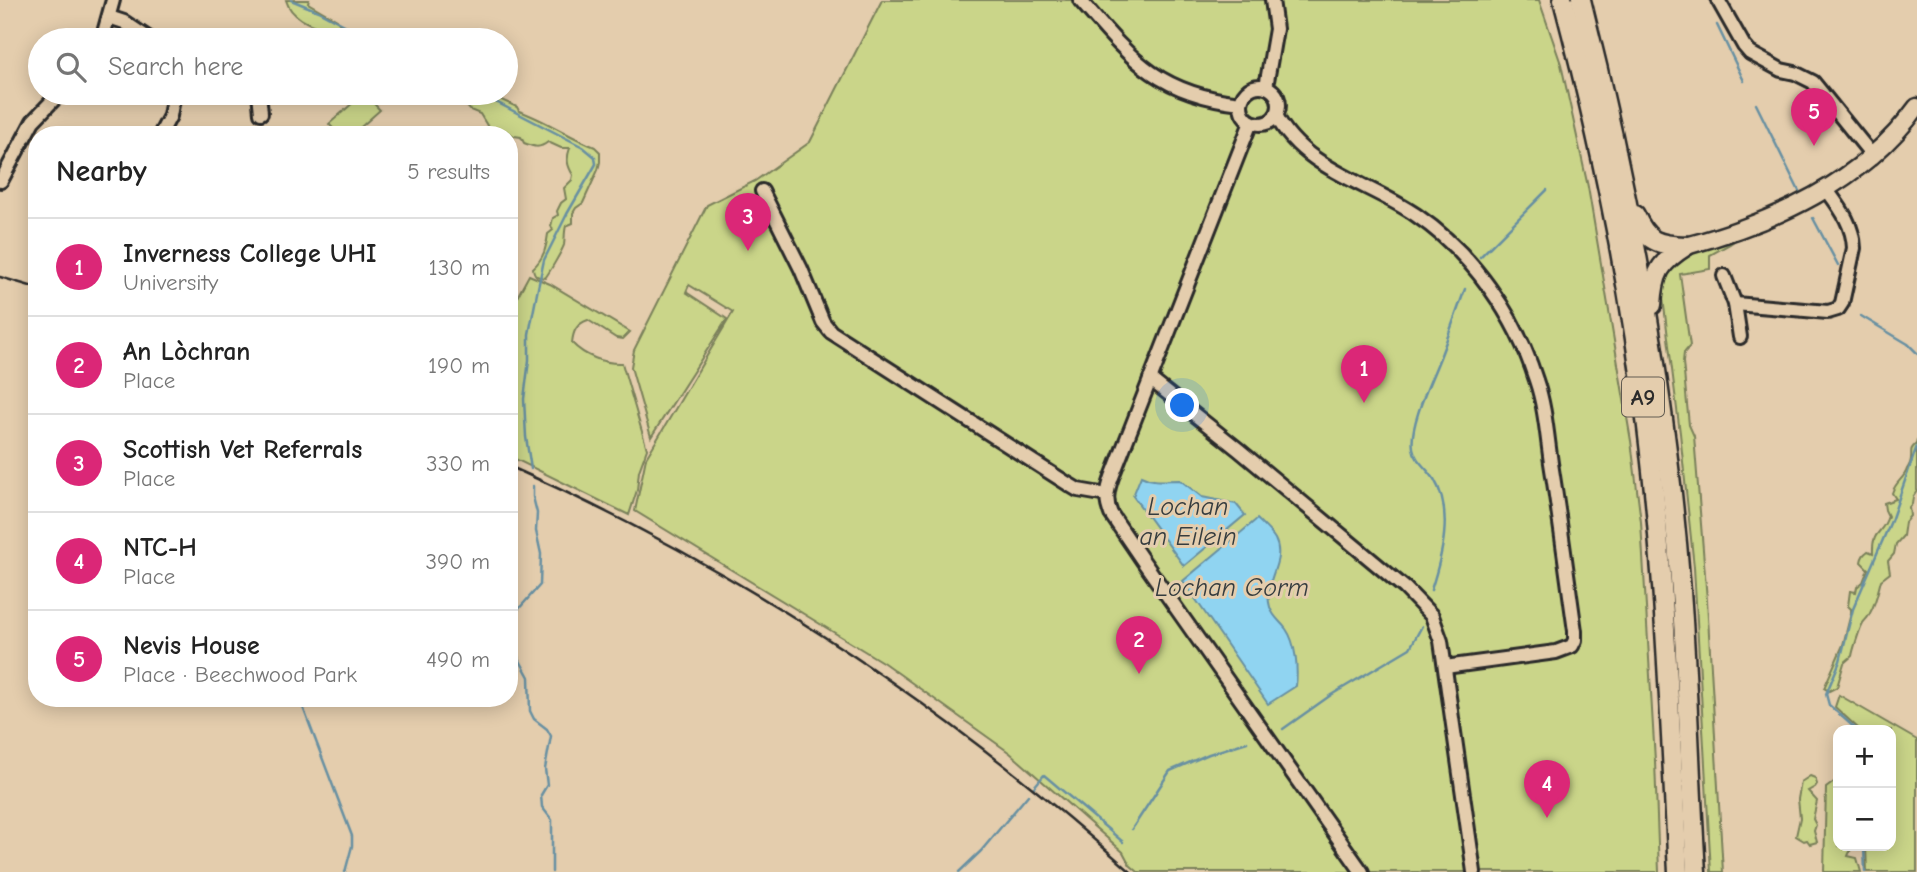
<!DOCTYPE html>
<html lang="en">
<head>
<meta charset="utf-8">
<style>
	:root { --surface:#fff; --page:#f6f6f6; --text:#222; --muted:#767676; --line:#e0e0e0; --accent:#db2777 }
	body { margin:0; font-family:"Comic Neue",sans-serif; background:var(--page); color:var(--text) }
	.controls { position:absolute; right:21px; bottom:21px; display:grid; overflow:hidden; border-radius:14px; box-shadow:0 4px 18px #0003 }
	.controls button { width:63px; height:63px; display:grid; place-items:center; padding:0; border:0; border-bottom:2px solid var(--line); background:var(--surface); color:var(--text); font:35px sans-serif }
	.you { position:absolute; left:1183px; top:406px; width:24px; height:24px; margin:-18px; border:5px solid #fff; border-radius:50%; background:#1a73e8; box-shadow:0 0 0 10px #1a73e833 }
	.badge { display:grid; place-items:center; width:46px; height:46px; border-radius:50%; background:var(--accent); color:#fff; font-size:23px; font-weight:700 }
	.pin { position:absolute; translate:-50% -58px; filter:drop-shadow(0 2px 4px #0008) }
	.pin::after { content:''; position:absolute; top:37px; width:24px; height:21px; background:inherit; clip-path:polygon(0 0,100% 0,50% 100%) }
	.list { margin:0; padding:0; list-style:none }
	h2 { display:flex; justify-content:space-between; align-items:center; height:91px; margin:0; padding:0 28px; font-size:30px }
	h2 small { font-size:23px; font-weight:400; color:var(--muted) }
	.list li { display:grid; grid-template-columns:46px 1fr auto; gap:21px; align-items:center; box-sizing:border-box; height:98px; padding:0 28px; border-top:2px solid var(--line) }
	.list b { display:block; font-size:26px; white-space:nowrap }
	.list p { margin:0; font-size:23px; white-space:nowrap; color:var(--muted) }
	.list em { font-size:23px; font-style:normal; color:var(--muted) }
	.icon { flex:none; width:38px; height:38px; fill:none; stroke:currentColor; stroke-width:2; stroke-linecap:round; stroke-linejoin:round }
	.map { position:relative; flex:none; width:1917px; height:872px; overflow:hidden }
	.search { position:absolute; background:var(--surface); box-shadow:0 4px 18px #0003; left:28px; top:28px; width:490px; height:77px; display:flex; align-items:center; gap:18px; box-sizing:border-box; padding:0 24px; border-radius:38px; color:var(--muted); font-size:26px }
	.panel { position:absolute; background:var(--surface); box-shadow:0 4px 18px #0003; left:28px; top:126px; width:490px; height:581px; border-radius:28px }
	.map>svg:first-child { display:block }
	.green { fill:#cad589; stroke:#7a805a; stroke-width:2 }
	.water { fill:#90d4f1; stroke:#6890a2; stroke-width:2 }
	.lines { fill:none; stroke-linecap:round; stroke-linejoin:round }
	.stream { stroke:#6890a2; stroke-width:2.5 }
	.minor-casing { stroke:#2b2b2b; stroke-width:18 }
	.major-casing { stroke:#2b2b2b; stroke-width:21 }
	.highway-casing { stroke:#2b2b2b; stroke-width:23 }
	.minor { stroke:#e4cdad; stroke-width:12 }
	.major { stroke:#e4cdad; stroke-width:16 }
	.highway { stroke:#e4cdad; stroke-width:18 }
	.rail { stroke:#2b2b2b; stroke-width:2.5 }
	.labels { text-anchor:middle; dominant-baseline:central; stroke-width:6; stroke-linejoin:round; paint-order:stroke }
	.shield { fill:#e4cdad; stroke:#625c52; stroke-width:2 }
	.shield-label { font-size:23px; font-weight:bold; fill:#2b2b2b }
	.water-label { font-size:26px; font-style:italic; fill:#353c3f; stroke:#e4cdad }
</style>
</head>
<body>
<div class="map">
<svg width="1917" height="872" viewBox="0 0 1917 872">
	<rect width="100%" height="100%" fill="#e4cdad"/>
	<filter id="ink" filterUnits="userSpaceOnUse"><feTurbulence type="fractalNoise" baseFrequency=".0143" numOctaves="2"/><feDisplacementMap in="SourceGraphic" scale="14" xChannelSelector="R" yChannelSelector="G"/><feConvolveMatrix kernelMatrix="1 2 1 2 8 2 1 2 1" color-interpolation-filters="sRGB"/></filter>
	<g filter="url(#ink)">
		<g class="green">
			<path d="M286 0H309L308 3 337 20 342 28 357 31 381 40C371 40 358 42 348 40 343 39 343 37 338 35 320 27 292 22 286 0Z"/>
			<path d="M882 0H1539L1561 64 1588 187 1631 441 1641 522 1655 761 1659 872H1138L1130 865 1123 852 1010 753 884 663 635 511 646 458 733 312 689 285 686 292 727 319 651 437 631 367 634 350 707 205 755 181 810 142Z"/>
			<path d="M364 93 380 110 352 135H339L329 124Z"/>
			<path d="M447 93H486L517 107 519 111C546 120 569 137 595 147L600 152V162L598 170 583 203 576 208 573 213V223L566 226C564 233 565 239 564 245 563 249 548 275 545 278 537 277 534 276 533 268 544 258 546 248 548 234L553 230 551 226 553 218 558 215 557 211 561 203 566 199 564 188 572 180 573 175C567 165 566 159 570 148H561L548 142C539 149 534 147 524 143L521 137 514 136 504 130 498 133 491 132 480 114 470 110 461 99Z"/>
			<path d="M1741 236 1730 244 1710 255V269L1680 274 1690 346 1684 353 1683 362 1689 425 1694 436 1707 600 1723 872H1711L1694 567 1680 433 1663 298C1663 288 1663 275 1671 267 1687 249 1718 243 1741 236Z"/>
			<path d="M529 275 550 284 630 332 623 339 616 338 588 320C576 324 573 332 572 343 584 356 605 364 622 363L647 449 639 471 637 490 629 515 509 456V312Z"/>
			<path d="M1917 439V491L1913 497 1912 504 1909 507 1910 516 1905 522 1903 536 1896 544 1894 554 1888 561 1890 573 1881 580C1878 591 1876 603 1870 613 1869 617 1865 620 1863 623 1860 628 1853 650 1852 656L1844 663 1837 687 1829 691 1824 688 1843 645 1851 613V609L1848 606 1850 591 1856 592 1857 587 1863 582 1868 569 1861 562C1862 556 1864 554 1868 551L1873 553C1872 529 1882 536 1888 516L1885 510 1884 503 1896 499 1892 493C1896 481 1904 479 1907 469 1909 466 1911 462 1911 458 1912 451 1909 450 1916 444Z"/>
			<path d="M1839 695 1917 740V872H1867L1866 846H1891V730H1860L1835 707Z"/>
			<path d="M1810 776 1815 778 1817 784 1815 787 1808 791 1817 801 1813 819 1816 825 1814 831 1817 842 1810 844 1807 840 1804 841 1796 836 1800 818 1798 799 1801 782Z"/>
			<path d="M1834 782H1838V846H1850L1851 849 1848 856 1857 858 1861 872H1824L1826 788Z"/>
		</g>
		<g class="water">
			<path d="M1141 476C1154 483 1165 480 1180 480L1202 497 1236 504 1245 515 1184 566 1133 496Z"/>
			<path d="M1257 519C1263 525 1271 532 1275 539 1287 562 1262 580 1270 607 1273 617 1280 621 1286 629 1296 643 1298 669 1296 686L1268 704 1183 581Z"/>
		</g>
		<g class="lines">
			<g class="stream">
				<path d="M291 0 318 11 373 40"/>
				<path d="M1717 25 1744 81"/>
				<path d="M475 93 498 103 583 147 595 157 596 164 567 214 544 260 538 288 529 334V360L524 399 526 437 531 469"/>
				<path d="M1756 104 1799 191"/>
				<path d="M1813 218 1838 265"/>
				<path d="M1480 257 1547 190"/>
				<path d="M1861 316 1908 344 1917 353"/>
				<path d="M533 486V497L537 513 536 531 541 554 540 585 516 612 512 624 511 637 512 646 529 677 530 711 534 719 547 729 551 736 545 769 547 785 541 795 542 807 552 820V872"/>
				<path d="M1431 590C1442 556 1454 512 1434 479 1428 469 1415 461 1413 448 1409 424 1432 379 1441 355 1449 334 1457 311 1465 289"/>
				<path d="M301 702 352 836V846L345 872"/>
				<path d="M1283 729 1331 695 1410 648 1422 626"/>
				<path d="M1857 730 1829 705 1826 694 1840 661 1853 609 1891 521 1917 446"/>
				<path d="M1034 787 1044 775 1123 842"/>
				<path d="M1132 829 1170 771 1209 754 1247 742"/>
				<path d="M1864 846 1865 872"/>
				<path d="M959 872 981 851 1028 795"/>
			</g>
			<defs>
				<g id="minor">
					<path d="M1080 0C1131 59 1158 94 1241 103"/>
					<path d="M1718 0 1744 46 1750 53 1781 70 1795 73 1813 82 1872 155"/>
					<path d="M109 17 124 22 151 40"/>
					<path d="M102 40 113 0"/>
					<circle cx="1260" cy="105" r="19"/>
					<path d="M1266 87 1276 29 1272 0"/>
					<path d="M259 93 261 113"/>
					<path d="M1276 115C1303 169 1370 183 1416 215 1472 253 1516 316 1536 380 1545 406 1547 435 1551 463 1560 519 1567 575 1575 631V640L1572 646 1556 652 1445 667"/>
					<path d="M1251 122 1112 477C1107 491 1105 501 1111 514L1143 561 1362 872"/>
					<path d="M160 135 170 116 174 93"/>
					<path d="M1 181 33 121 60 93"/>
					<path d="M762 191 801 269 823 322 831 332 1068 484 1078 490 1107 495"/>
					<path d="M1724 276 1735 304 1740 337"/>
					<path d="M1735 304 1828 312 1838 309 1842 303 1854 248C1853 224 1840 208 1827 190"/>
					<path d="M1150 379 1239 450 1405 588 1432 616 1441 641 1474 872"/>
				</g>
				<path id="major" d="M1686 246C1774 222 1862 183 1917 107"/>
				<g id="highway">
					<path d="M1563 0C1600 140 1630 283 1647 427 1665 575 1670 724 1678 872"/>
					<path d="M1581 0C1630 194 1666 391 1681 591 1688 684 1690 778 1696 872"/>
					<path d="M1635 215C1647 242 1657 245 1686 246"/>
					<path d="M1652 305C1654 273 1659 263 1686 246"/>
				</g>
			</defs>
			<use href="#minor" class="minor-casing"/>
			<use href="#major" class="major-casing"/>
			<use href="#highway" class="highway-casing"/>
			<use href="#minor" class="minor"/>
			<use href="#major" class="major"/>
			<use href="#highway" class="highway"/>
			<g class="rail">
				<path d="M0 277 37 288"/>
				<path d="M509 466C737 567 946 706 1131 872"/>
			</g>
		</g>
	</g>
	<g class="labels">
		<rect class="shield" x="1622" y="377.5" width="42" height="39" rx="5"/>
		<g class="shield-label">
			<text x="1643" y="397">A9</text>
		</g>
		<g class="water-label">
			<text x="1188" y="507">Lochan<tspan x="1188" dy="30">an Eilein</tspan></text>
			<text x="1232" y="588">Lochan Gorm</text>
		</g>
	</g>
</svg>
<div class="controls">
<button>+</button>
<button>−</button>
</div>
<div class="you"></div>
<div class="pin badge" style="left:1364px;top:403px">1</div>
<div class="pin badge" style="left:1139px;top:674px">2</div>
<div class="pin badge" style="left:748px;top:251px">3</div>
<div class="pin badge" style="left:1547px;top:818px">4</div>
<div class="pin badge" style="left:1814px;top:146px">5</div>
<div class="search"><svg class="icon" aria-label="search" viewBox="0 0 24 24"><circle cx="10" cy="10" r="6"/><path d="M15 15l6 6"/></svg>Search here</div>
<section class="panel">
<h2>Nearby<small>5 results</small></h2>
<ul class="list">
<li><span class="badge">1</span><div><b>Inverness College UHI</b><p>University</p></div><em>130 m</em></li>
<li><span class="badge">2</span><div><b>An Lòchran</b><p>Place</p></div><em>190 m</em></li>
<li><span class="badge">3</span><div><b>Scottish Vet Referrals</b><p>Place</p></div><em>330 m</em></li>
<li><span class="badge">4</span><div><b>NTC-H</b><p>Place</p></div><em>390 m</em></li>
<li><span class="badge">5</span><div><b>Nevis House</b><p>Place · Beechwood Park</p></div><em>490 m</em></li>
</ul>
</section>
</div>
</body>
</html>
